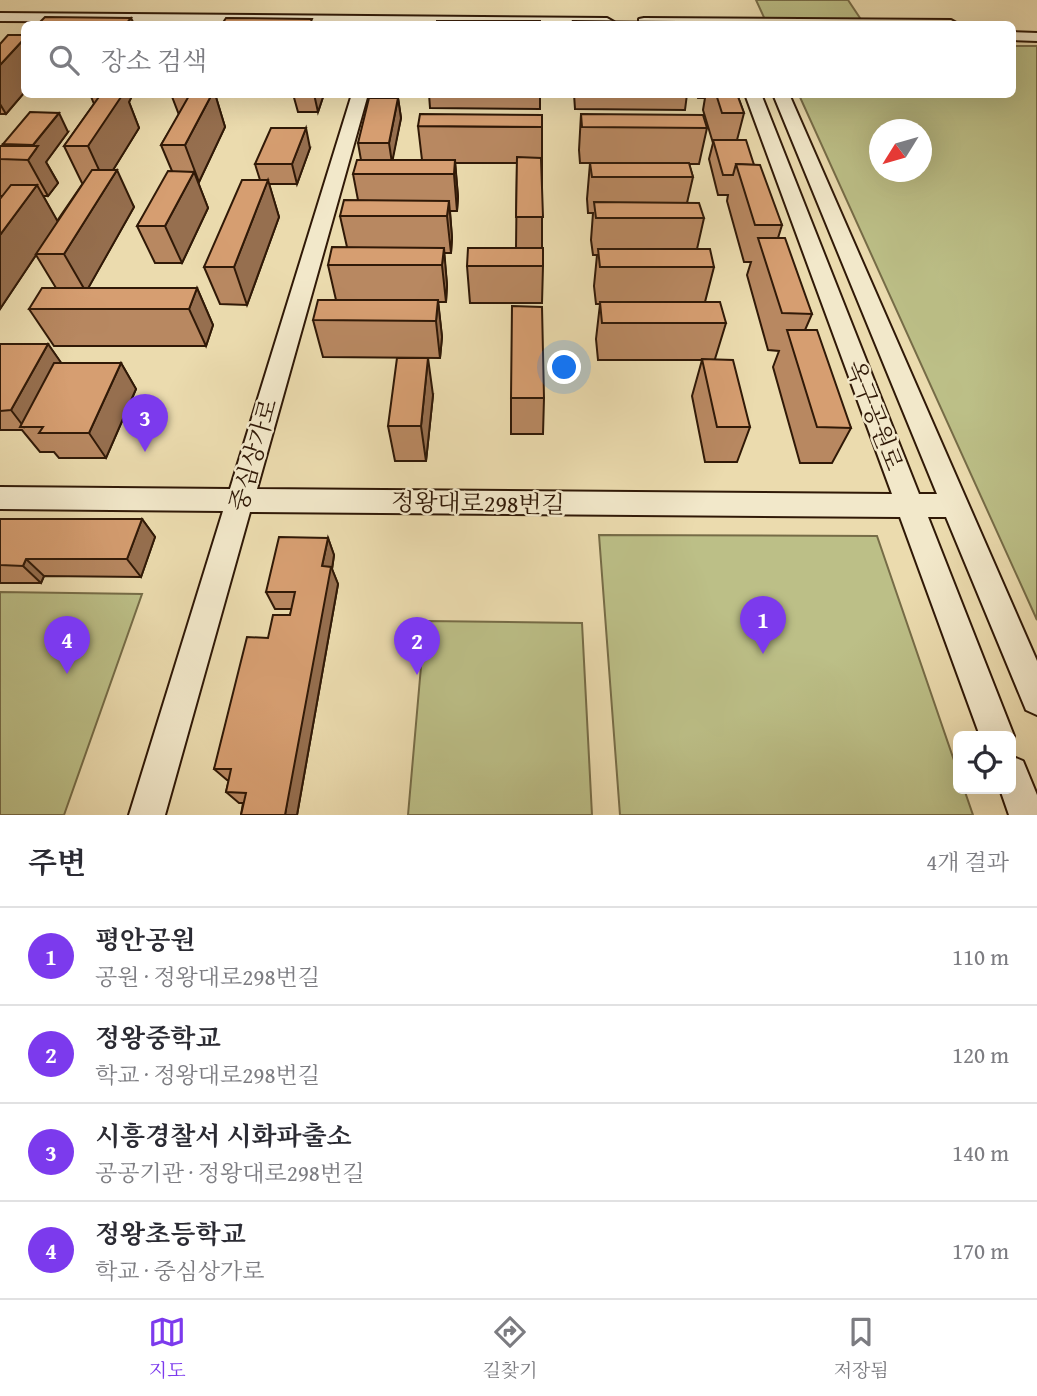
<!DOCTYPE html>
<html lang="ko">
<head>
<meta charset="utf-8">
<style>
	:root { --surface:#fff; --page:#f2f2f3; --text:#2b2b33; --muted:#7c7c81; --line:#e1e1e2; --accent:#7c3aed }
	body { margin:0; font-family:"Gentium Book Plus","Noto Serif KR",serif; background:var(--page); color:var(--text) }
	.controls { position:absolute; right:21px; bottom:21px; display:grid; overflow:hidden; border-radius:10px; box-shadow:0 7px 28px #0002 }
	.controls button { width:63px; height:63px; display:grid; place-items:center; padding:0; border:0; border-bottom:2px solid var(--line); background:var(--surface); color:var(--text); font:35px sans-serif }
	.compass { position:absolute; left:869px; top:119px; width:63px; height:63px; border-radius:50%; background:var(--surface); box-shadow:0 7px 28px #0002; rotate:233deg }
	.you { position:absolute; left:565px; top:368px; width:24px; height:24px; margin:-18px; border:5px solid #fff; border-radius:50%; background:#1a73e8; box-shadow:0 0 0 10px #1a73e833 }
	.badge { display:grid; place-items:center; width:46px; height:46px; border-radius:50%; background:var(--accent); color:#fff; font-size:23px; font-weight:700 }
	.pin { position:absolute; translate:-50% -58px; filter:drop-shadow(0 2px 4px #0008) }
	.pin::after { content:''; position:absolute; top:37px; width:24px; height:21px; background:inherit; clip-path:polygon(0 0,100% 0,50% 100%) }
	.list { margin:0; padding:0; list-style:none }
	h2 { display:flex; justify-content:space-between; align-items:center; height:91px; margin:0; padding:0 28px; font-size:30px }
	h2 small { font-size:23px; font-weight:400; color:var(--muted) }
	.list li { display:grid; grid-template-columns:46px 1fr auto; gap:21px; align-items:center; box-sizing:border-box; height:98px; padding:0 28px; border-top:2px solid var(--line) }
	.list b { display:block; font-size:26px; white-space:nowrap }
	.list p { margin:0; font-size:23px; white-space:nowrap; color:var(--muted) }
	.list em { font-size:23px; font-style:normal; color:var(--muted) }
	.icon { flex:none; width:38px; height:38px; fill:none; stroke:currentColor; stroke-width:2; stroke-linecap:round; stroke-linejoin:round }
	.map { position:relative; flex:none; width:1037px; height:815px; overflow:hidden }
	.search { position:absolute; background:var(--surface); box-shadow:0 7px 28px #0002; left:21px; right:21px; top:21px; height:77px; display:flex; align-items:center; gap:18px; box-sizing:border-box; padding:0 24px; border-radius:10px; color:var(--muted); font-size:26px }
	.sheet { height:483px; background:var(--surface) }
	nav { display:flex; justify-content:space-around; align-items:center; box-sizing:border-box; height:98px; border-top:2px solid var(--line); background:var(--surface); font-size:19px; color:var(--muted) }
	nav a { display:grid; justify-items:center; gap:4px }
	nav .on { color:var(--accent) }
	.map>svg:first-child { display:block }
	.green { fill:#bcbf87; stroke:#766c47; stroke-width:2; fill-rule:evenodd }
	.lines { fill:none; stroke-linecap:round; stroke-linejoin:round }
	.secondary-casing { stroke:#301907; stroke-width:4 }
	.secondary { fill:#f2e8ca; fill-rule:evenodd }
	.wall { fill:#b88861; stroke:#301907; stroke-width:2 }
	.shaded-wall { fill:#966f4f; stroke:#301907; stroke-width:2 }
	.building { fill:#d69e71; stroke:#301907; stroke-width:2 }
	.labels { text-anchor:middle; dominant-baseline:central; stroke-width:5; stroke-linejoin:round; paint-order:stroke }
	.street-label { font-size:24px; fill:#301907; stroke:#f2e8ca }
</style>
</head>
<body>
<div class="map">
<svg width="1037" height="815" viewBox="0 0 1037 815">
	<rect width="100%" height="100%" fill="#ebdbae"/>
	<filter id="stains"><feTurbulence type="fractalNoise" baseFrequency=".00286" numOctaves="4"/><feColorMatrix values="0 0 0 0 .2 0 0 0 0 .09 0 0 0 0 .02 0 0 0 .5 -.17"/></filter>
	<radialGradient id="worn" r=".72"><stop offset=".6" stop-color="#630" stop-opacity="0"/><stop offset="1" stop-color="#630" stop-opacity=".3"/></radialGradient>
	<g class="green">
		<path d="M756 0H848L864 24H767Z"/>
		<path d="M1013 46H1037V620L799 95 1012 94ZM880 130H922V172H880Z"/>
		<path d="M599 535 877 536 958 772V789H964L973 815H620Z"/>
		<path d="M0 592 142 594 64 815H0Z"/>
		<path d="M425 621 582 623 592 815H408Z"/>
	</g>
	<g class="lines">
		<defs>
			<g id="secondary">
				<path d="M0 13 607 18 614 22 612 24 0 21Z"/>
				<path d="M644 18 951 20 958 24H639V19Z"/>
				<path d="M1012 32 1037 33V41L1012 40Z"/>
				<path d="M352 94H368L257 489 892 494 745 94H761L919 494H937L773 94H789L1037 661V715L1026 710 946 517H928L1014 736 1011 743V736H980L900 517 250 512 165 815H129L223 511 0 509V487L230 489Z"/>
				<path d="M1011 756 1023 761 1037 795V815H1009L1000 789H1011Z"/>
			</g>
		</defs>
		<use href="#secondary" class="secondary-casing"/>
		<use href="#secondary" class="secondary"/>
	</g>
	<g class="wall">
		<path d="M24 35V93L6 114H0V44Z"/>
		<path d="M90 94H133L129 102 139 128 113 170 134 207 88 288H197L213 325 206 346H54L29 309 56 288 36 255 0 309 2 196H0V146H4L3 144 68 132 46 162 58 183 48 196H43L57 221 83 183H82L64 146 94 104Z"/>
		<path d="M171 94H215L225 127 199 182H198L208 208 182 263H155L137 226 172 171 161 145 179 115Z"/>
		<path d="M293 94H324L318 112H298Z"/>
		<path d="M389 94H409L408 96H389Z"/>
		<path d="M429 94H540V109L430 108Z"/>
		<path d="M574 94H687L685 110 575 109Z"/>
		<path d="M697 94H737L744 113 737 140 754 165 782 225 778 238 812 314 805 330 851 428 832 463H800L773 367 779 351 768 350 747 275 751 262H744L727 201 728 195H718L709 159 713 143 703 110 705 98H698Z"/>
		<path d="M398 98 401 118 392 160H422L418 126 542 127V248L543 266 542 303H470L467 266 516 248 517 163H455L458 197 457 211H450L452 238 451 253H444L447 285 446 302H438L442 337 440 358 323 357 313 320 336 300 328 265 347 247 340 216 358 200 353 174 361 160 358 143Z"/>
		<path d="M581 114 707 128 699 164H689L693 177 687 203 704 218 697 249 714 267 705 302 726 323 715 359 750 427 737 462H705L692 396 702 360H598L596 339 600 304H596L594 286 597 255H593L591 240 593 213H588L587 199 590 163H580L579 150Z"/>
		<path d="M310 148 297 184H269L279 217 247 305 220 304 204 267 260 180 255 164Z"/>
		<path d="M0 344H48L61 363H121L136 389 106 458H59L54 452H40L22 430H0Z"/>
		<path d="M433 395 426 461H395L388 426Z"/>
		<path d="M511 398H544L543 434H511Z"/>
		<path d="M0 519H142L155 537 141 577 44 576 41 583H0Z"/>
		<path d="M328 538 334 555 332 569 338 584 297 815H241L243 803H239L226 792 229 780H227L214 769 268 638 290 615 292 609H275L266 592Z"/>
	</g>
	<g class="shaded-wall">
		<path d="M131 18 134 24H126Z"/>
		<path d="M24 39V93L6 114 0 104V65Z"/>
		<path d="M111 94H133L129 102 139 128 105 183 88 146Z"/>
		<path d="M212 94H215L225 127 199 182 185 145Z"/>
		<path d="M314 94H324L318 112Z"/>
		<path d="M398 98 401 118 392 163 389 143Z"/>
		<path d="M59 113 68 132 46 162 58 183 48 196 28 160 36 149 33 145Z"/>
		<path d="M306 128 310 148 297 184 292 164Z"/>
		<path d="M455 160 458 197 457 211 454 174Z"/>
		<path d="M117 170 134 207 86 292 64 254Z"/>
		<path d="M194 172 208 208 182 263 165 226Z"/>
		<path d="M268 180 279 217 247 305 234 267Z"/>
		<path d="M37 185 58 222 0 309V235Z"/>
		<path d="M449 201 452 238 451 253 447 216Z"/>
		<path d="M444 248 447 285 446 302 442 265Z"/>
		<path d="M197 288 213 325 206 346 189 309Z"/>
		<path d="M438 300 442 337 440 358 436 321Z"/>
		<path d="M48 344 62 364 24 427 11 410Z"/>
		<path d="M428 358 433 395 426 461 421 426Z"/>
		<path d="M121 363 136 389 106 458 89 433Z"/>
		<path d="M142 519 155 537 141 577 127 559Z"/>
		<path d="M328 538 334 555 332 569 338 584 297 815H285L322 566Z"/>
		<path d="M26 559 44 576 41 583 23 566Z"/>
	</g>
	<g class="building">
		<path d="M45 17 131 18 126 24H38Z"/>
		<path d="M226 18 312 19 310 24H222Z"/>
		<rect x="437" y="21" width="103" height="3"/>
		<path d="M573 21 677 22V24H574Z"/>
		<path d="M8 35H24V39L0 65V44Z"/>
		<path d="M101 94H123L88 146H64Z"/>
		<path d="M190 94H212L185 145H161Z"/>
		<path d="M716 94H737L744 113H722Z"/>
		<path d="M369 98H398L389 143H358Z"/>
		<path d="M30 112 59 113 33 145 3 144Z"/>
		<path d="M420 114 542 115V127L418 126Z"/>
		<path d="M581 114 703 115 707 128 582 127Z"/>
		<path d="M271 128H306L292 164H255Z"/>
		<path d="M713 140H746L754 165 736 164 733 175H723Z"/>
		<path d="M0 146H38L28 160 0 159Z"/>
		<path d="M517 157 541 158 543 217H516Z"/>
		<path d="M357 160H455L454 174H353Z"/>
		<path d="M590 163H689L693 177H592Z"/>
		<path d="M736 164 760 165 782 225H755Z"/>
		<path d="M92 170H117L64 254H36Z"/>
		<path d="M168 171 194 172 165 226H137Z"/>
		<path d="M242 180H268L234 267H204Z"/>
		<path d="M11 185H37L0 235V199Z"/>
		<path d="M344 200 449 201 447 216H340Z"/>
		<path d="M594 202 699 203 704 218H596Z"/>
		<path d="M758 238H785L812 314 782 313Z"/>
		<path d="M332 247 444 248 442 265H328Z"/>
		<path d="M468 248H543V266H467Z"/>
		<path d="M598 249H710L714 267H600Z"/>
		<path d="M42 288H197L189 309H29Z"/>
		<path d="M318 300H438L436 321 313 320Z"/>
		<path d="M600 302H720L726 323H602Z"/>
		<path d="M512 306 542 307 544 398H511Z"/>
		<path d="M787 330H817L851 428 817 427Z"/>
		<path d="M0 344H48L11 410 0 411Z"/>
		<path d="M397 358H428L421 426H388Z"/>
		<path d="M702 359 733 360 750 427H717Z"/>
		<path d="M54 363H121L89 433H39L43 427H20Z"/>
		<path d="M0 519H142L127 559H26L23 566 0 565Z"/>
		<path d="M279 537 328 538 322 566 331 567 285 815H241L246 793 226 792 231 769H214L247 637 268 638 273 615H290L295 592H266Z"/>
	</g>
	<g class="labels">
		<g class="street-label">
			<text transform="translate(875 415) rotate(69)">옥구공원로</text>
			<text transform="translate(253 455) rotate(-74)">중심상가로</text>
			<text transform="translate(478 503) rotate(1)">정왕대로298번길</text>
		</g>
	</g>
	<rect width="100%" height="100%" filter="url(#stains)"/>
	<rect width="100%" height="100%" fill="url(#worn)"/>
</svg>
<div class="controls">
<button><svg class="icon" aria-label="locate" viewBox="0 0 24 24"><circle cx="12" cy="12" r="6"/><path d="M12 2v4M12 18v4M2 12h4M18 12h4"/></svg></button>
</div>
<svg class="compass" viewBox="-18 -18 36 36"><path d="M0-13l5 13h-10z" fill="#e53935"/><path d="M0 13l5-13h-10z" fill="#7c7c81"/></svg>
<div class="you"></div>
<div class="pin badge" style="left:763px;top:654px">1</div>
<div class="pin badge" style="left:417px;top:675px">2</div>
<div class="pin badge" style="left:145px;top:452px">3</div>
<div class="pin badge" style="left:67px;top:674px">4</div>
<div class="search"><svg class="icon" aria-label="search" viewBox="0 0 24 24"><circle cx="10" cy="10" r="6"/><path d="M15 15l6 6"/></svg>장소 검색</div>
</div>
<section class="sheet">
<h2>주변<small>4개 결과</small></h2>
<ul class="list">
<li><span class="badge">1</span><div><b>평안공원</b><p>공원 · 정왕대로298번길</p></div><em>110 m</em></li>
<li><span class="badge">2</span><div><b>정왕중학교</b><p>학교 · 정왕대로298번길</p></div><em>120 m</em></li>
<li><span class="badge">3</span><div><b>시흥경찰서 시화파출소</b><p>공공기관 · 정왕대로298번길</p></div><em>140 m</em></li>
<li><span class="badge">4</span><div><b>정왕초등학교</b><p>학교 · 중심상가로</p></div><em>170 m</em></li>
</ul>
</section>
<nav>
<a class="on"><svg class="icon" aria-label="map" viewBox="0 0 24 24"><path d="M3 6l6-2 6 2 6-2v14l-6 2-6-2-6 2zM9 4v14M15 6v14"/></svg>지도</a>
<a><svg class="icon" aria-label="directions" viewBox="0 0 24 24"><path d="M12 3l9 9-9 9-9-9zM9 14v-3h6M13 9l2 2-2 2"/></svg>길찾기</a>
<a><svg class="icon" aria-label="saved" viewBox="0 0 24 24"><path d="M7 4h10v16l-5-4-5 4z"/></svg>저장됨</a>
</nav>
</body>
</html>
